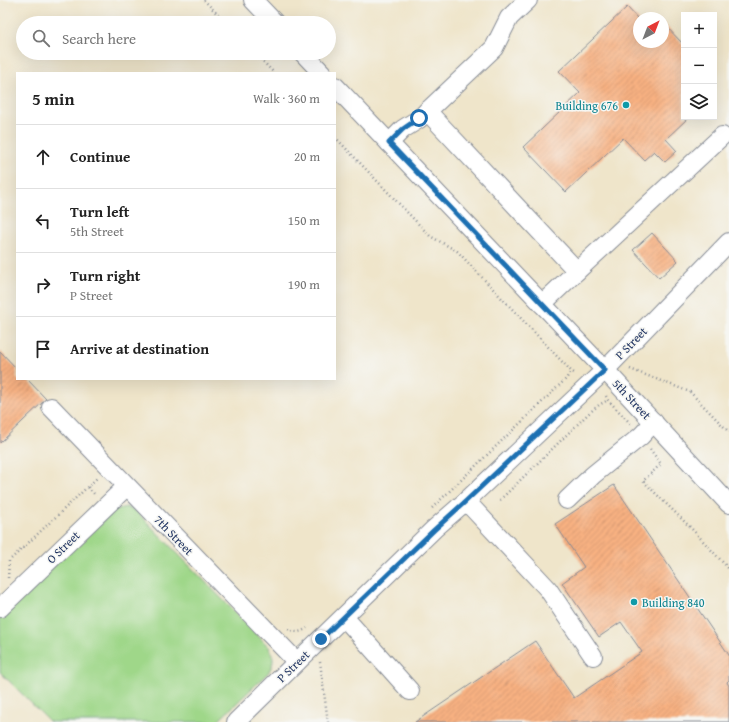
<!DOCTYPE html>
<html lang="en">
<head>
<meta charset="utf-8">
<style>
	:root { --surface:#fff; --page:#f6f6f6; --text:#222; --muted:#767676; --line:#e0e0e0 }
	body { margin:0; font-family:"Gentium Book Plus",serif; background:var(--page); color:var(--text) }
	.controls { position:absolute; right:12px; top:12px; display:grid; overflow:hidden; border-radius:0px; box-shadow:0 4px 16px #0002 }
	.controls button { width:36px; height:36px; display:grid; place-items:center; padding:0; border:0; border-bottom:1px solid var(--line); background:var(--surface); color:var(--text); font:20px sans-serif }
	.compass { position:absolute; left:633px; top:12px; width:36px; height:36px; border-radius:50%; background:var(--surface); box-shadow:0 4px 16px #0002; rotate:42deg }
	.stop { position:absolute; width:12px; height:12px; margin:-9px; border:3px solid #1f6fb2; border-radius:50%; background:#fff }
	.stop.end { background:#1f6fb2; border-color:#fff; box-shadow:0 1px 4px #0008 }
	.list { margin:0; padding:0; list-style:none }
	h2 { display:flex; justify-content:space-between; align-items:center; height:52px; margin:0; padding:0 16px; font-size:17px }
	h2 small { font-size:13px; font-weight:400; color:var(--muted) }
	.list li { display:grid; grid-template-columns:26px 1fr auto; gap:12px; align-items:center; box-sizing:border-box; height:64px; padding:0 16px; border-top:1px solid var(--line) }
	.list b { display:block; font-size:15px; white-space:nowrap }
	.list p { margin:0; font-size:13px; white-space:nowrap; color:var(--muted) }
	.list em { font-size:13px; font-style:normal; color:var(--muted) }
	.icon { flex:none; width:22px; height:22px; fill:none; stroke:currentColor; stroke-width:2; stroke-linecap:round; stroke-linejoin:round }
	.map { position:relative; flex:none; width:729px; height:722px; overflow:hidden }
	.search { position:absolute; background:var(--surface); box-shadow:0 4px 16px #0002; left:16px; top:16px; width:320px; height:44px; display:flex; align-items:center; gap:10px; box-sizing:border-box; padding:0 14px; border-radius:22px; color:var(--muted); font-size:15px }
	.panel { position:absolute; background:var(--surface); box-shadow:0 4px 16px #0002; left:16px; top:72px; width:320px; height:308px; border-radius:0px }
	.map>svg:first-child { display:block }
	.green { fill:#9fd789; stroke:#5d8374 }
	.building { fill:url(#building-hatch) }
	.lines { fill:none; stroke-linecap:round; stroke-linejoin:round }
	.minor-casing { stroke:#858a94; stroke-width:20 }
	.path { stroke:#858a94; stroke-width:2.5; stroke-dasharray:1 3; stroke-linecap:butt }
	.minor { stroke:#fff; stroke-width:18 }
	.route { stroke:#1f6fb2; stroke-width:5 }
	.culture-dot { fill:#0f9aa8; stroke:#f6f6f2; stroke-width:1.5 }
	.labels { text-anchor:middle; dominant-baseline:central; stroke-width:3; stroke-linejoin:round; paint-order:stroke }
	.culture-label { font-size:12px; fill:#0d838f; stroke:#f6f6f2; text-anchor:end }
	.street-label { font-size:12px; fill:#1b2f5e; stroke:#f6f6f2 }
</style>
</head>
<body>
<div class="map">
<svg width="729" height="722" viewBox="0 0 729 722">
	<defs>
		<pattern id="building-hatch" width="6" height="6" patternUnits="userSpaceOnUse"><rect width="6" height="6" fill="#f8b181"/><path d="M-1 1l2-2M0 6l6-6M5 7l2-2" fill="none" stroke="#c8906d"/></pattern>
	</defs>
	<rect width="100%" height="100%" fill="#f6f6f2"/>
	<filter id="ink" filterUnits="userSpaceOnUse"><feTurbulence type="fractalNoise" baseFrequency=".025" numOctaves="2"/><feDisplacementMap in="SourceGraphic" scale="8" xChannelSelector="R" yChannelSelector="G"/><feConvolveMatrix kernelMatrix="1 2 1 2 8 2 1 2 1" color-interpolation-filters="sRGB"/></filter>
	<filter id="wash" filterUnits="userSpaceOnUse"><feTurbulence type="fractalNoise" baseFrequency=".012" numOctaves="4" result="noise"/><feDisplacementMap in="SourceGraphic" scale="16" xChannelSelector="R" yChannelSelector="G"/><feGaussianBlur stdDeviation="0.9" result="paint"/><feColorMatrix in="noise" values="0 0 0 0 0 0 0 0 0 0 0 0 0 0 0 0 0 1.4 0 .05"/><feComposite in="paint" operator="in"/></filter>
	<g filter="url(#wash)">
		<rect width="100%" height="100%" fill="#efe5ca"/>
		<path class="green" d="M126 507 136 511 269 647C274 659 275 661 268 673L217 722H50L0 672V615L114 510Z"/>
		<g id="blocks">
			<g class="building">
				<path d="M627 7 639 20V42H663V23L684 45V117H689L666 139 677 151 665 162 654 151 644 160 623 138 566 192 523 147 580 93 559 71Z"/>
				<path d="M652 233 678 261 659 278 633 250Z"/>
				<path d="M0 351 17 369V379H27L46 399 0 443Z"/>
				<path d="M614 485 729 655V680L727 682 729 686V722H415L535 641 574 698 642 652 621 622 599 637 562 583 584 567 555 524Z"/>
			</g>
		</g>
	</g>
	<g filter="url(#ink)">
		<use href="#blocks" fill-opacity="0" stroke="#858a94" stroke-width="1"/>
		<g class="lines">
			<defs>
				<g id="minor">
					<path d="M253 0 275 23"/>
					<path d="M303 53 322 73"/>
					<path d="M335 86 605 370 729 504"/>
					<path d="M427 111 577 271 722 136"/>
					<path d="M389 143 403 129 419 119 494 48 509 18 528 0"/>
					<path d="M542 304 577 271"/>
					<path d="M51 407 297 662"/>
					<path d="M567 500 593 475 641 436 654 422"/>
					<path d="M466 501 548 589 593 656"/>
					<path d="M0 608 127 486"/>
					<path d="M344 617 410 691"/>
					<path d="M236 722 297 662 434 529 466 501 605 370 729 242"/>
				</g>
			</defs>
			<use href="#minor" class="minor-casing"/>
			<g class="path">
				<path d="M204 0 226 23"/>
				<path d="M255 53 274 73"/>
				<path d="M335 137 430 236 457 251 571 371 574 373"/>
				<path d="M630 369 690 392 729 432"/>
				<path d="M606 396 608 400 631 424"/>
				<path d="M650 449 661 464 643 481 691 528 729 569"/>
				<path d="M88 487 96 496"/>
				<path d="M500 500 588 414 599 405 608 400"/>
				<path d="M432 508 566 379 571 371"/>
				<path d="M8 578 9 561 98 477"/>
				<path d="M288 629C295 633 300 633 307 628"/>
				<path d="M320 662 328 722"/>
			</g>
			<use href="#minor" class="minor"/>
		</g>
	</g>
	<g class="lines" filter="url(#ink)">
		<path class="route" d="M321 639 434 530 466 501 605 370 389 143 403 129 419 118"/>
	</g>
	<g class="culture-dot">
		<circle cx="626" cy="105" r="4"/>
		<circle cx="634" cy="602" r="4"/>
	</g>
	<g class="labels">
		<g class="culture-label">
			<text x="618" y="105">Building 676</text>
			<text x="642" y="602" text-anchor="start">Building 840</text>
		</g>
		<g class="street-label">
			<text transform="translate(631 343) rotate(-46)">P Street</text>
			<text transform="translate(632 399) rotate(47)">5th Street</text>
			<text transform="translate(174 535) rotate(46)">7th Street</text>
			<text transform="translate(63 547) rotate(-44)">O Street</text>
			<text transform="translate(293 666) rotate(-44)">P Street</text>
		</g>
	</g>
</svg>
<div class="controls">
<button>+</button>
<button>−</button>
<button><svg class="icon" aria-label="layers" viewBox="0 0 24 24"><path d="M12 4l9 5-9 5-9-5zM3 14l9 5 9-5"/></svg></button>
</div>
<svg class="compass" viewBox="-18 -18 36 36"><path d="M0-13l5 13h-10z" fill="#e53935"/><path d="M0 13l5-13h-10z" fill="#767676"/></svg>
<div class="stop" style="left:419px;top:118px"></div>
<div class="stop end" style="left:321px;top:639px"></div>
<div class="search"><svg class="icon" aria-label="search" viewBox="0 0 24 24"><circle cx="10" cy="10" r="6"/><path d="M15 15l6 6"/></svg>Search here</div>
<section class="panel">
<h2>5 min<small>Walk · 360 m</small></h2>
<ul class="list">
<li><svg class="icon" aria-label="ahead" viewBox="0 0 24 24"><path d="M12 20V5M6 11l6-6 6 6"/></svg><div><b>Continue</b></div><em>20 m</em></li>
<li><svg class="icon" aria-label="left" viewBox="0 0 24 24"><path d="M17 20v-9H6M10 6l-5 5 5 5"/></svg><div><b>Turn left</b><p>5th Street</p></div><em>150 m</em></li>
<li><svg class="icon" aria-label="right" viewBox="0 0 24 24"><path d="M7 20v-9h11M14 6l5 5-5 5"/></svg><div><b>Turn right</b><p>P Street</p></div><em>190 m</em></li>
<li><svg class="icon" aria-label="arrive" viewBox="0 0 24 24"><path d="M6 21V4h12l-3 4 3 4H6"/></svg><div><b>Arrive at destination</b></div></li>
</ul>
</section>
</div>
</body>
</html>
